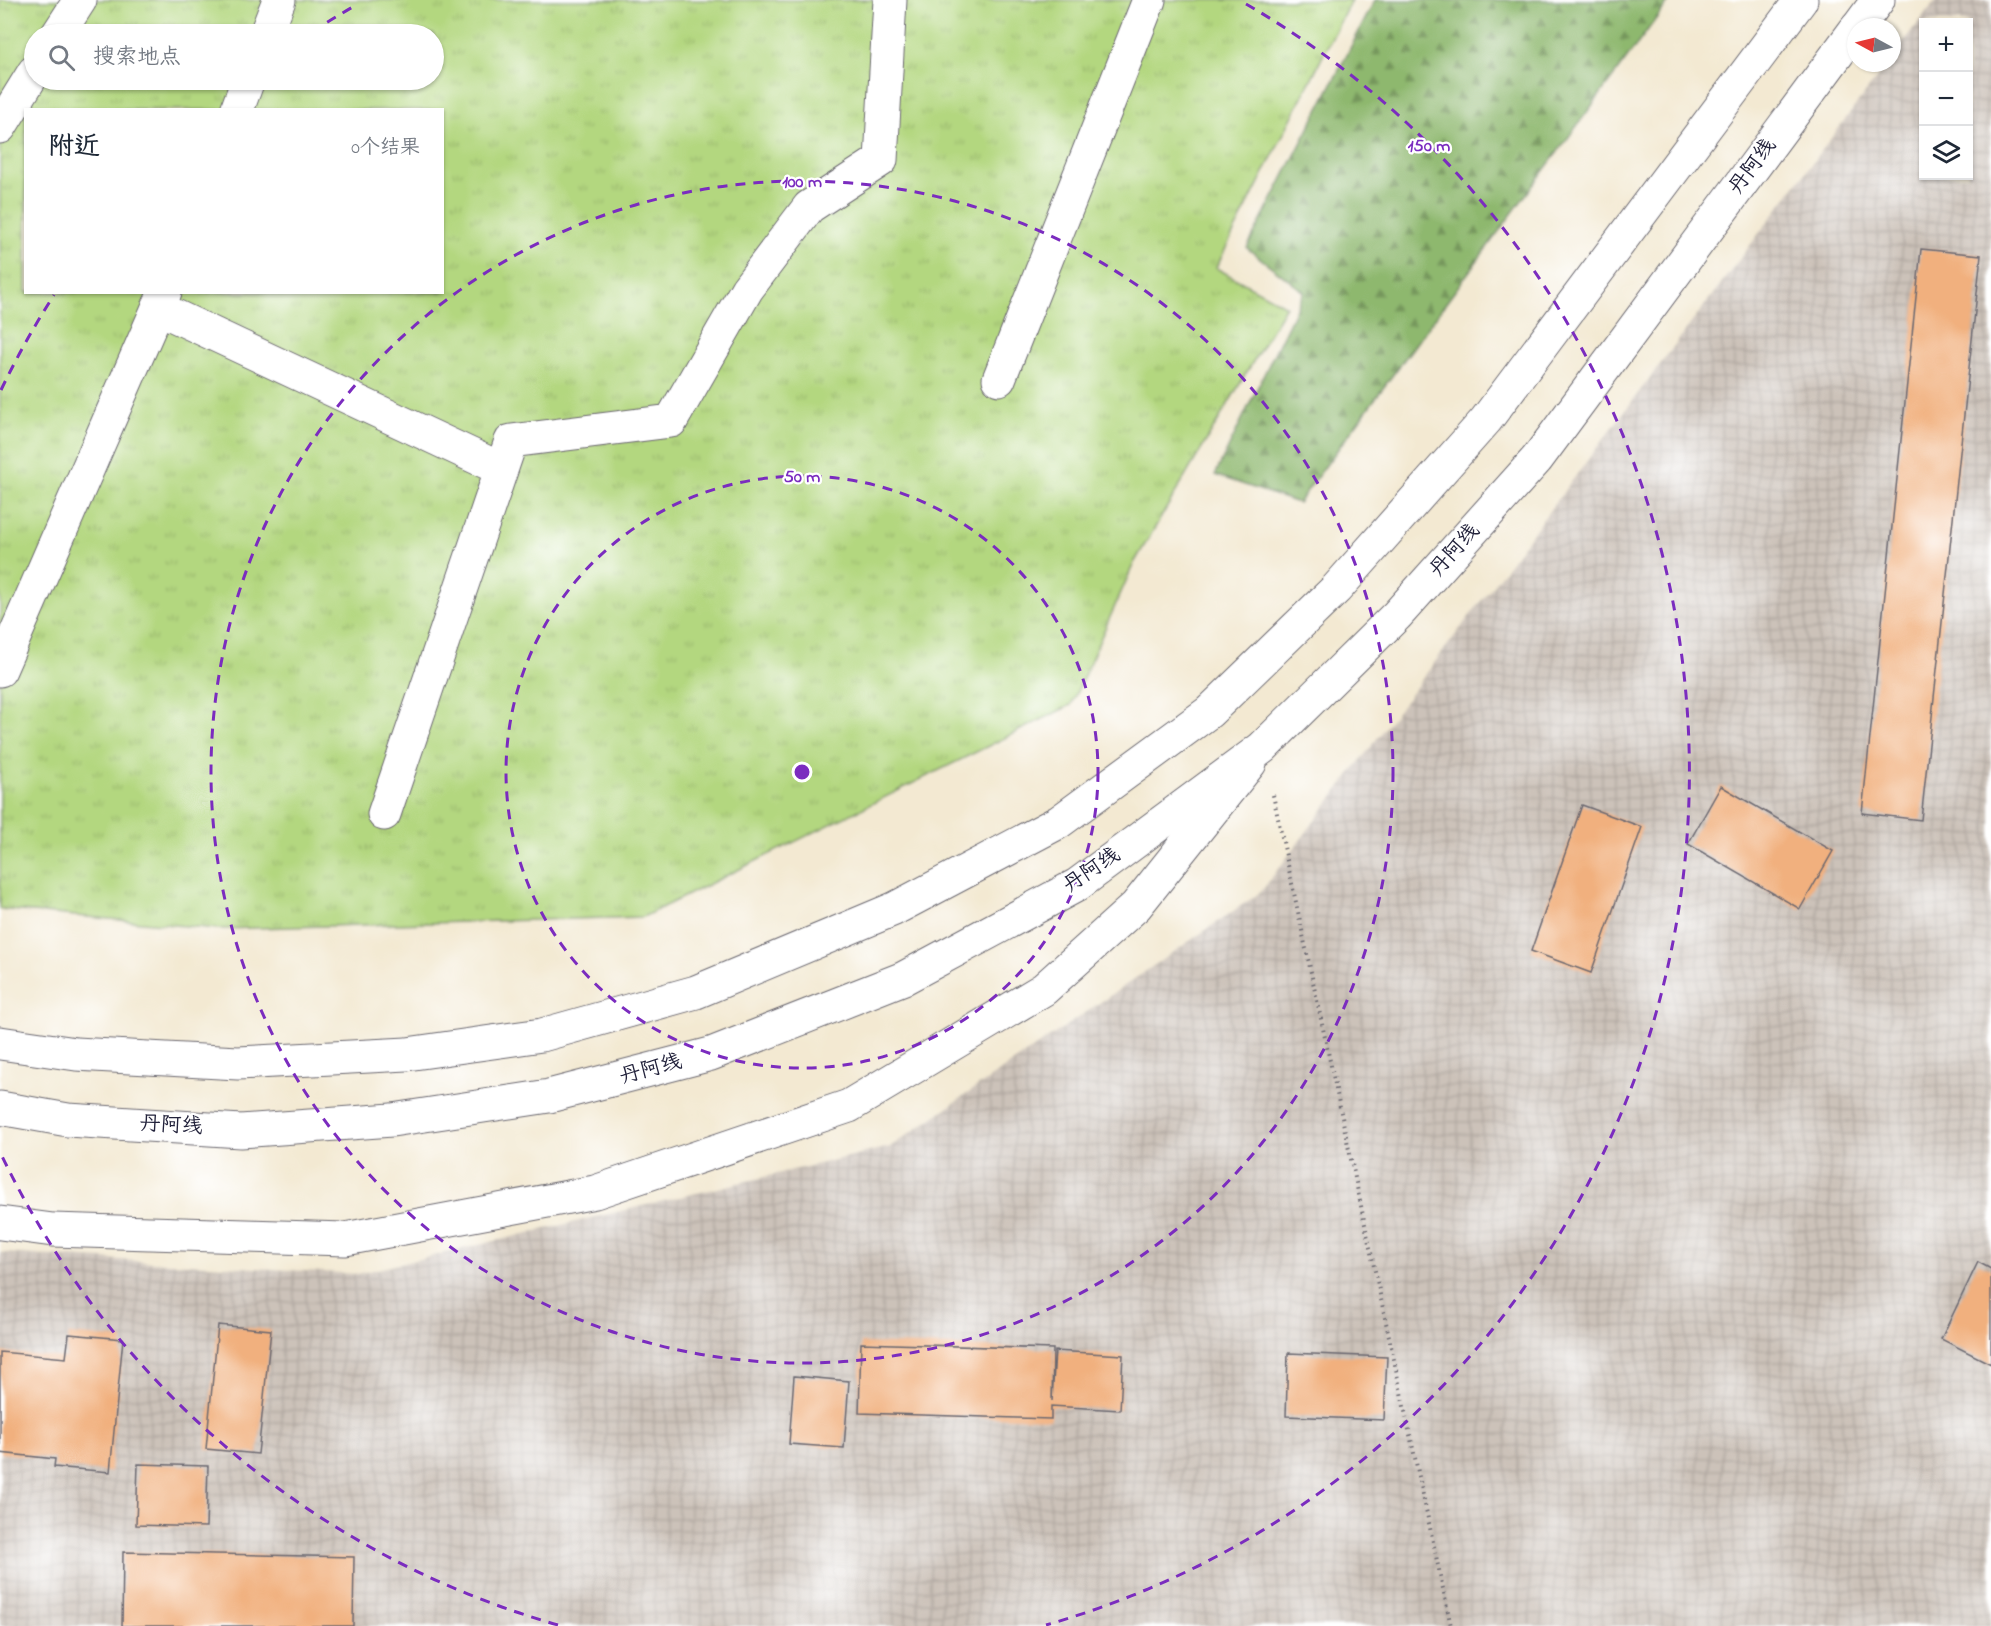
<!DOCTYPE html>
<html lang="zh">
<head>
<meta charset="utf-8">
<style>
	:root { --surface:#fff; --page:#f6f6f7; --text:#1f2937; --muted:#747a83; --line:#e0e1e3 }
	body { margin:0; font-family:"Indie Flower","LXGW WenKai TC",sans-serif; background:var(--page); color:var(--text) }
	.controls { position:absolute; right:18px; top:18px; display:grid; overflow:hidden; border-radius:0px; box-shadow:0 2px 4px #0004 }
	.controls button { width:54px; height:54px; display:grid; place-items:center; padding:0; border:0; border-bottom:2px solid var(--line); background:var(--surface); color:var(--text); font:30px sans-serif }
	.compass { position:absolute; left:1847px; top:18px; width:54px; height:54px; border-radius:50%; background:var(--surface); box-shadow:0 2px 4px #0004; rotate:277deg }
	.list { margin:0; padding:0; list-style:none }
	h2 { display:flex; justify-content:space-between; align-items:center; height:78px; margin:0; padding:0 24px; font-size:26px }
	h2 small { font-size:20px; font-weight:400; color:var(--muted) }
	.icon { flex:none; width:33px; height:33px; fill:none; stroke:currentColor; stroke-width:2; stroke-linecap:round; stroke-linejoin:round }
	.map { position:relative; flex:none; width:1991px; height:1626px; overflow:hidden }
	.search { position:absolute; background:var(--surface); box-shadow:0 2px 4px #0004; left:24px; top:24px; width:420px; height:66px; display:flex; align-items:center; gap:15px; box-sizing:border-box; padding:0 21px; border-radius:33px; color:var(--muted); font-size:22px }
	.panel { position:absolute; background:var(--surface); box-shadow:0 2px 4px #0004; left:24px; top:108px; width:420px; height:186px; border-radius:0px }
	.map>svg:first-child { display:block }
	.industrial { fill:url(#industrial-grid); fill-rule:evenodd }
	.grass { fill:url(#grass-tufts); stroke:#6a7c5d; stroke-width:1.5; fill-rule:evenodd }
	.forest { fill:url(#forest-firs); stroke:#586d54; stroke-width:1.5 }
	.building { fill:#f1b07e }
	.lines { fill:none; stroke-linecap:round; stroke-linejoin:round }
	.minor-casing { stroke:#6b6870; stroke-width:35 }
	.highway-casing { stroke:#6b6870; stroke-width:35 }
	.path { stroke:#6b6870; stroke-width:4; stroke-dasharray:1.5 4.5; stroke-linecap:butt }
	.minor { stroke:#fff; stroke-width:33 }
	.highway { stroke:#fff; stroke-width:33 }
	.ring { fill:none; stroke:#7b2cbf; stroke-width:3; stroke-dasharray:10 8 }
	.labels { text-anchor:middle; dominant-baseline:central; stroke-width:4.5; stroke-linejoin:round; paint-order:stroke }
	.street-label { font-size:21px; fill:#22223b; stroke:#fff }
	.centre { fill:#7b2cbf; stroke:#fff; stroke-width:3 }
	.ring-label { font-size:18px; text-anchor:middle; font-weight:bold; fill:#7b2cbf; stroke:#fff; stroke-width:4.5; stroke-linejoin:round; paint-order:stroke }
</style>
</head>
<body>
<div class="map">
<svg width="1991" height="1626" viewBox="0 0 1991 1626">
	<defs>
		<pattern id="industrial-grid" width="8" height="8" patternUnits="userSpaceOnUse" patternTransform="scale(1.5)"><rect width="8" height="8" fill="#ccc2b9"/><path d="M0 4h8M4 0v8" fill="none" stroke="#afa6a0"/></pattern>
		<pattern id="grass-tufts" width="24" height="20" patternUnits="userSpaceOnUse" patternTransform="scale(1.5)"><rect width="24" height="20" fill="#b3d77f"/><path d="M3 7l-1-3M5 7V3M7 7l1-3M15 17l-1-3M17 17v-4M19 17l1-3" fill="none" stroke="#9ab86f"/></pattern>
		<pattern id="forest-firs" width="22" height="20" patternUnits="userSpaceOnUse" patternTransform="scale(1.5)"><rect width="22" height="20" fill="#8eb86e"/><path d="M5 1l3.5 6h-7zM16 11l3.5 6h-7z" fill="#74955c"/></pattern>
	</defs>
	<rect width="100%" height="100%" fill="#fff"/>
	<filter id="ink" filterUnits="userSpaceOnUse"><feTurbulence type="fractalNoise" baseFrequency=".0167" numOctaves="2"/><feDisplacementMap in="SourceGraphic" scale="12" xChannelSelector="R" yChannelSelector="G"/><feConvolveMatrix kernelMatrix="1 2 1 2 8 2 1 2 1" color-interpolation-filters="sRGB"/></filter>
	<filter id="wash" filterUnits="userSpaceOnUse"><feTurbulence type="fractalNoise" baseFrequency=".008" numOctaves="4" result="noise"/><feDisplacementMap in="SourceGraphic" scale="24" xChannelSelector="R" yChannelSelector="G"/><feGaussianBlur stdDeviation="1.35" result="paint"/><feColorMatrix in="noise" values="0 0 0 0 0 0 0 0 0 0 0 0 0 0 0 0 0 1.4 0 .05"/><feComposite in="paint" operator="in"/></filter>
	<g filter="url(#wash)">
		<rect width="100%" height="100%" fill="#f3e9d2"/>
		<path class="industrial" d="M1936 0H1991V1626H0V1253L357 1274 890 1147 1261 892 1888 63H1892V57ZM1924 22H1968V176H1924Z"/>
		<path class="grass" d="M0 0H1351L1216 268 1286 306 1134 563 1071 705 643 917 218 929 0 909ZM34 34H434V80H34ZM26 110H442V292H26Z"/>
		<path class="forest" d="M1375 0H1670L1298 503 1215 475 1304 292 1247 248Z"/>
		<g id="blocks">
			<g class="building">
				<path d="M1921 249 1981 255 1921 820 1862 813Z"/>
				<path d="M1721 786 1833 851 1800 909 1688 844Z"/>
				<path d="M1582 805 1642 827 1591 973 1531 951Z"/>
				<path d="M1978 1262 1991 1269V1364L1941 1339Z"/>
				<path d="M218 1325 271 1330 258 1454 206 1449Z"/>
				<path d="M69 1334 123 1339 110 1472 54 1467 55 1459 0 1453V1352L66 1358Z"/>
				<path d="M861 1343 1053 1349 1052 1401 1055 1351 1123 1355 1120 1410 1051 1406V1419L859 1413Z"/>
				<path d="M1288 1353 1387 1357 1384 1420 1286 1416Z"/>
				<path d="M794 1376 849 1381 844 1448 789 1444Z"/>
				<path d="M138 1464 208 1466 206 1527 136 1525Z"/>
				<path d="M123 1552 354 1557 353 1626H122Z"/>
			</g>
		</g>
	</g>
	<g filter="url(#ink)">
		<use href="#blocks" fill-opacity="0" stroke="#6b6870" stroke-width="1.5"/>
		<g class="lines">
			<defs>
				<g id="minor">
					<path d="M58 34 80 0"/>
					<path d="M266 34 279 0"/>
					<path d="M237 110 248 80"/>
					<path d="M0 127 34 72"/>
					<path d="M158 308 501 469"/>
					<path d="M999 379 1149 0"/>
					<path d="M0 670 165 292"/>
					<path d="M384 814 511 441 671 421 747 289 809 207 881 160 890 0"/>
					<path d="M0 1223 53 1230 345 1239 595 1192 849 1106 1044 989 1136 906 1250 763"/>
				</g>
				<g id="highway">
					<path d="M1858 27 1878 0"/>
					<path d="M0 1043 76 1054 238 1063 407 1054 542 1035 696 992 894 909 1059 822 1209 712 1336 589 1486 420 1801 0"/>
					<path d="M0 1108 68 1120 241 1131 392 1120 549 1096 711 1054 904 978 1077 885 1262 748 1397 615 1537 459 1856 29"/>
				</g>
			</defs>
			<use href="#minor" class="minor-casing"/>
			<use href="#highway" class="highway-casing"/>
			<path class="path" d="M1273 795 1451 1626"/>
			<use href="#minor" class="minor"/>
			<use href="#highway" class="highway"/>
		</g>
	</g>
	<g class="ring">
		<circle cx="802" cy="772" r="296"/>
		<circle cx="802" cy="772" r="591"/>
		<path d="M558 1625A887 887 0 0 1 1 1154M1 390A887 887 0 0 1 54 295M312 32A887 887 0 0 1 358 4M1246 4A887 887 0 0 1 1046 1625"/>
	</g>
	<g class="labels">
		<g class="street-label">
			<text transform="translate(1753 167) rotate(-53)">丹阿线</text>
			<text transform="translate(1455 551) rotate(-48)">丹阿线</text>
			<text transform="translate(1092 871) rotate(-34)">丹阿线</text>
			<text transform="translate(651 1070) rotate(-15)">丹阿线</text>
			<text transform="translate(171 1126) rotate(3)">丹阿线</text>
		</g>
	</g>
	<circle cx="802" cy="772" r="9" class="centre"/>
	<g class="ring-label">
		<text x="1429" y="151">150 m</text>
		<text x="802" y="187">100 m</text>
		<text x="802" y="482">50 m</text>
	</g>
</svg>
<div class="controls">
<button>+</button>
<button>−</button>
<button><svg class="icon" aria-label="layers" viewBox="0 0 24 24"><path d="M12 4l9 5-9 5-9-5zM3 14l9 5 9-5"/></svg></button>
</div>
<svg class="compass" viewBox="-18 -18 36 36"><path d="M0-13l5 13h-10z" fill="#e53935"/><path d="M0 13l5-13h-10z" fill="#747a83"/></svg>
<div class="search"><svg class="icon" aria-label="search" viewBox="0 0 24 24"><circle cx="10" cy="10" r="6"/><path d="M15 15l6 6"/></svg>搜索地点</div>
<section class="panel">
<h2>附近<small>0个结果</small></h2>
<ul class="list">
</ul>
</section>
</div>
</body>
</html>
